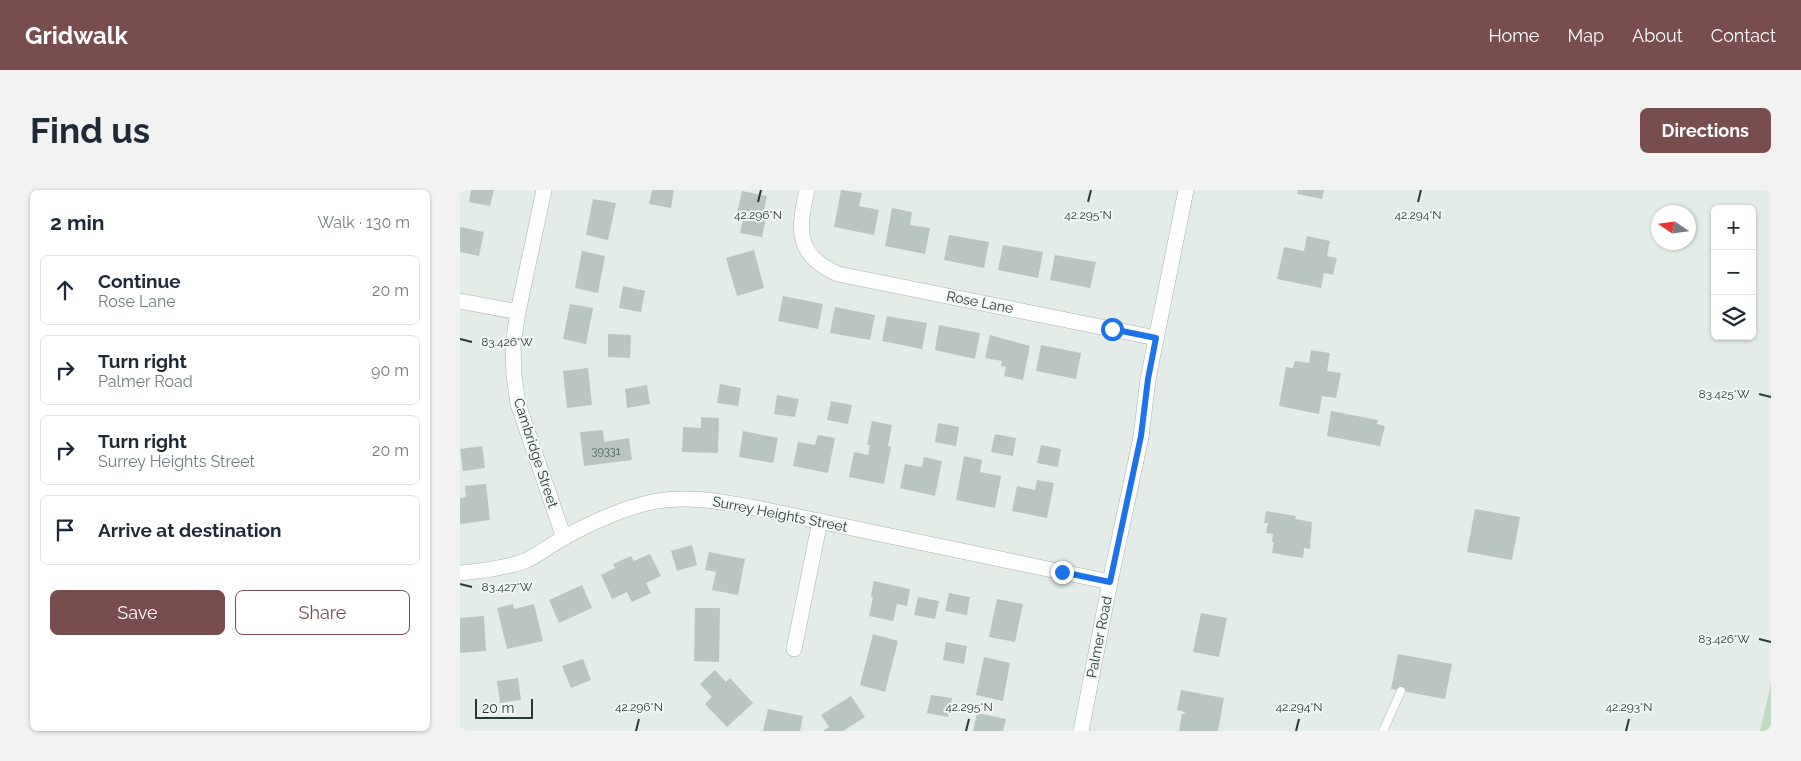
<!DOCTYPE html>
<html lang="en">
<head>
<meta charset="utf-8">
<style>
	:root { --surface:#fff; --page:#f2f2f3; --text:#1f2937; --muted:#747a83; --line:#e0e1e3; --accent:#784d4e }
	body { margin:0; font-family:Raleway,sans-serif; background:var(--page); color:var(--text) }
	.controls { position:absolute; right:15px; top:15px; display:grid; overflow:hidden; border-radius:8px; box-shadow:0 1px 4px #0004 }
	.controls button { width:45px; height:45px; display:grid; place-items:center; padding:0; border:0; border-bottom:1px solid var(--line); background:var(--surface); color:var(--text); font:25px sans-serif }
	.compass { position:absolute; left:1191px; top:15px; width:45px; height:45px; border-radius:50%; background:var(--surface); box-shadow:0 1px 4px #0004; rotate:283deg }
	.scale { position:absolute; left:15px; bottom:12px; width:58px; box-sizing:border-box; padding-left:5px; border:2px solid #253b33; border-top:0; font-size:14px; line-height:18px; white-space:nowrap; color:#253b33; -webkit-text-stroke:4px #f4f8f5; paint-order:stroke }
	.stop { position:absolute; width:15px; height:15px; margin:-11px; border:4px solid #1a73e8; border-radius:50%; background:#fff }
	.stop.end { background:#1a73e8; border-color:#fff; box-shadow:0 1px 5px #0008 }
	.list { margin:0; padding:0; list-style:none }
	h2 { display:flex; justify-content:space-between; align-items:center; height:65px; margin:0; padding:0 20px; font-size:21px }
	h2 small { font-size:16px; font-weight:400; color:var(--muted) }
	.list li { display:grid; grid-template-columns:32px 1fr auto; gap:15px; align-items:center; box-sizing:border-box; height:70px; margin:0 10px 10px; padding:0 10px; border:1px solid var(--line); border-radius:8px }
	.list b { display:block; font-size:19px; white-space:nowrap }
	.list p { margin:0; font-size:16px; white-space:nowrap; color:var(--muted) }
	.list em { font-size:16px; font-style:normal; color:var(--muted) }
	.actions { display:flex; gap:10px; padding:15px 20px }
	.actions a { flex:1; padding:11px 0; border:1px solid var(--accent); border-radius:8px; text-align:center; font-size:18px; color:var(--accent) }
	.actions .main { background:var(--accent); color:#fff }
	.icon { flex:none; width:28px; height:28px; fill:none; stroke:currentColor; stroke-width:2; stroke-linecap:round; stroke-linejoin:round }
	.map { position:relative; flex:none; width:1311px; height:541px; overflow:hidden; border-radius:8px }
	header { display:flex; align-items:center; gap:30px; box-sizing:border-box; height:70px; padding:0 25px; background:var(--accent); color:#fff }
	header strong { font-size:24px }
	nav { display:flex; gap:28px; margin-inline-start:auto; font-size:18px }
	.intro { display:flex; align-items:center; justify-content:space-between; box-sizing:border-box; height:120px; padding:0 30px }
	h1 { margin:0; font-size:35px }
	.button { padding:12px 22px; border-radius:8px; background:var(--accent); color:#fff; font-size:18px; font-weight:700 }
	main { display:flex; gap:30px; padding:0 30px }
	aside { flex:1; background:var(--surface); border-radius:8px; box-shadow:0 1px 4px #0004 }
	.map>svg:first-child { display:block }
	.green { fill:#bedbc3 }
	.building { fill:#b9c6c0 }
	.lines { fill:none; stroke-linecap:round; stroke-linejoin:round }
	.service-casing { stroke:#a6b3ad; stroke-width:9 }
	.minor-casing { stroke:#a6b3ad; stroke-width:16 }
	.tertiary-casing { stroke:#a6b3ad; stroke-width:16 }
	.service { stroke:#fff; stroke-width:8 }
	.minor { stroke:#fff; stroke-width:15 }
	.tertiary { stroke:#fff; stroke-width:15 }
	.route { stroke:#1a73e8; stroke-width:6 }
	.ticks { fill:none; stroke:#253b33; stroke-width:2 }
	.labels { text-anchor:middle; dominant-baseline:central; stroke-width:4; stroke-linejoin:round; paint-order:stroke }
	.number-label { font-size:11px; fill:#4a5e56 }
	.street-label { font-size:14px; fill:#253b33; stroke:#f4f8f5 }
	.ticks-label { font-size:12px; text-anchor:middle; fill:#253b33; stroke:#f4f8f5; stroke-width:4; stroke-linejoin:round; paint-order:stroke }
</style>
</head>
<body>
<header>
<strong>Gridwalk</strong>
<nav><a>Home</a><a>Map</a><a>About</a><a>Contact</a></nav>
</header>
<div class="intro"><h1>Find us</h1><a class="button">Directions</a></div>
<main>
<aside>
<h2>2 min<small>Walk · 130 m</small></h2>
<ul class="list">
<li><svg class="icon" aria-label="ahead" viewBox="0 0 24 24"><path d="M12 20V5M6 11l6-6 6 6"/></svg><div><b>Continue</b><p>Rose Lane</p></div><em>20 m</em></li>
<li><svg class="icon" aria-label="right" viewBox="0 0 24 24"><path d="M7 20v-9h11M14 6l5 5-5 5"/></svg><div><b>Turn right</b><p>Palmer Road</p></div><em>90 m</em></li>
<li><svg class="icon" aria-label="right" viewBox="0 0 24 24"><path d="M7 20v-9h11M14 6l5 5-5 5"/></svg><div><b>Turn right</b><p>Surrey Heights Street</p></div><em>20 m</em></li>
<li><svg class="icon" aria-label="arrive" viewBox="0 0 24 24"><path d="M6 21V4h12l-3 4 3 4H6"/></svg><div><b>Arrive at destination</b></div></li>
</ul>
<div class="actions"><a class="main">Save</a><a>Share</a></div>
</aside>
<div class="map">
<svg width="1311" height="541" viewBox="0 0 1311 541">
	<rect width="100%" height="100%" fill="#e3ece7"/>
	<path class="green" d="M1311 494V541H1300Z"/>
	<g class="building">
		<path d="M11 0H34L30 16 9 12Z"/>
		<path d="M192 0H214L211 18 189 14Z"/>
		<path d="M381 0 402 3 399 16 419 20 414 45 374 37Z"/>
		<path d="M838 0H864L862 9 837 4Z"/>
		<path d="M282 1 307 6 304 21 307 22 302 47 280 43 284 26 277 24Z"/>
		<path d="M133 9 156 13 148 50 126 45Z"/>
		<path d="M432 18 452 22 450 35 470 38 465 64 425 56Z"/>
		<path d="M0 37 24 42 19 66 0 62Z"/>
		<path d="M489 45 529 52 524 78 484 70Z"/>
		<path d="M847 46 870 51 867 66 877 68 873 85 864 83 861 98 817 89 824 57 844 61Z"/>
		<path d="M543 55 583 62 578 88 538 80Z"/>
		<path d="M294 60 304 98 277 106 266 68Z"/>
		<path d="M122 61 145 66 138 103 115 98Z"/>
		<path d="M595 65 636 72 630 98 590 90Z"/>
		<path d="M163 96 185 101 181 122 159 118Z"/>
		<path d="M323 106 363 114 358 139 318 131Z"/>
		<path d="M110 114 133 118 126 154 103 149Z"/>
		<path d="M375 117 415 125 410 150 370 143Z"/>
		<path d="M427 126 467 133 462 159 422 151Z"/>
		<path d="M479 135 520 143 515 169 475 160Z"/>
		<path d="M148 144 171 145 170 168 148 167Z"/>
		<path d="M530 145 570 156 563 190 544 186 546 177 541 176 542 171 525 168Z"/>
		<path d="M581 155 621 163 616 189 576 181Z"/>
		<path d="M851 160 870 163 867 181 881 183 876 208 862 206 859 224 819 216 826 177 833 178 835 171 849 173Z"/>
		<path d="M128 178 132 215 107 218 103 181Z"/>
		<path d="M260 194 281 198 278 216 257 213Z"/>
		<path d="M187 195 190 214 167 218 165 199Z"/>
		<path d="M317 205 339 209 335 227 314 224Z"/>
		<path d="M371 211 392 215 388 234 367 230Z"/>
		<path d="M871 221 918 230 917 234 925 236 920 256 867 246Z"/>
		<path d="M241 227 259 228 258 263 222 262 223 237 241 238Z"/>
		<path d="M412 231 432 235 428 256 431 257 424 294 389 287 394 262 408 265 410 255H407Z"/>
		<path d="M478 233 499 237 496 256 475 252Z"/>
		<path d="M143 240 144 252 169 248 172 270 124 276 120 242Z"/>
		<path d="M283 241 318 248 313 273 279 267Z"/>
		<path d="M535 244 556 248 553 266 531 262Z"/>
		<path d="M358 245 375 248 368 283 333 276 338 252 355 255Z"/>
		<path d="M581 255 601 259 598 277 577 273Z"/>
		<path d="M22 256 25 278 3 281 0 259Z"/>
		<path d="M504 266 522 270 520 282 541 286 535 318 496 310Z"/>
		<path d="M464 267 482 271 475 306 440 298 445 274 462 277Z"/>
		<path d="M577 290 594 293 587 328 552 321 557 296 575 300Z"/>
		<path d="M26 294 30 330 0 334V308L6 307 5 296Z"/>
		<path d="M1015 319 1060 327 1052 370 1007 362Z"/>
		<path d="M806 321 836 326 835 329 852 332 850 359 844 358 843 368 812 363 814 352H812L813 344 806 343 808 333H804Z"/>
		<path d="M232 355 237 375 217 381 211 361Z"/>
		<path d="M249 362 285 369 278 405 252 400 256 382 245 380Z"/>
		<path d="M190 364 201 386 186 393 191 403 172 412 167 402 152 409 141 385 155 378 153 374 171 366 174 371Z"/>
		<path d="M414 391 450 399 447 416 437 414 433 431 409 426 413 407 411 406Z"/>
		<path d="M122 395 132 418 99 433 89 410Z"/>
		<path d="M489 403 510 407 507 425 485 421Z"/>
		<path d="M458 407 479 411 475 429 454 425Z"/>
		<path d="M537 409 563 414 555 452 529 447Z"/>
		<path d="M53 414 54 419 74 414 83 451 47 459 37 418Z"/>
		<path d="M235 418H260L259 472 234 471Z"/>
		<path d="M741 423 767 428 759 467 733 462Z"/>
		<path d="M24 426 26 461 0 463V428Z"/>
		<path d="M413 444 438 451 425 502 400 495Z"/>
		<path d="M486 452 507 456 504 474 483 470Z"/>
		<path d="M938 464 992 474 985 509 931 499Z"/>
		<path d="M524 467 550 473 543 511 516 505Z"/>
		<path d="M123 469 131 490 111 498 102 476Z"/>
		<path d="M255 480 266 492 270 488 293 513 267 537 245 514 252 507 240 494Z"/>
		<path d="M58 488 61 510 40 513 37 491Z"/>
		<path d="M721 500 764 508 758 541H719L722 524H724L725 522 717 520Z"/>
		<path d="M471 505 492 508 488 527 467 523Z"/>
		<path d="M391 506 405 527 383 541H363L369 537 361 525Z"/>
		<path d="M308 519 343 526 340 541H303Z"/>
		<path d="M517 523 546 529 543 541H513Z"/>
	</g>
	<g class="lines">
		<defs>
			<path id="service" d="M923 541 941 501"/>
			<g id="minor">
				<path d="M84 0 58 122 53 154 54 185 58 214 104 348"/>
				<path d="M347 0C338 40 335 65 378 84L696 148"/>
				<path d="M0 111 58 122"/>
				<path d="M0 383C21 381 48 378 67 370 80 364 91 355 103 348 129 334 163 318 192 312 229 304 268 313 306 320L650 392"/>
				<path d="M334 459 360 331"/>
			</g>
			<path id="tertiary" d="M621 541 650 392 681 247 688 189 726 0"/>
		</defs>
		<use href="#service" class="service-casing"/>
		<use href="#minor" class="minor-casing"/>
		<use href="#tertiary" class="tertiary-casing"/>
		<use href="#service" class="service"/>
		<use href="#minor" class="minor"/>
		<use href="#tertiary" class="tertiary"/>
	</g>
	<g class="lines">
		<path class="route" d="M602 382 650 392 681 246 688 189 696 148 652 139"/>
	</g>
	<path class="ticks" d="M298 12 301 0M628 12 631 0M958 12 961 0M0 149 12 152M1299 204 1311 207M0 394 12 397M1299 449 1311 452M176 541 179 529M506 541 509 529M836 541 839 529M1166 541 1169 529"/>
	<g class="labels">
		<g class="number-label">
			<text x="146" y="261">39331</text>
		</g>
		<g class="street-label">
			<text transform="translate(520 112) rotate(11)">Rose Lane</text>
			<text transform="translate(76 263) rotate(72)">Cambridge Street</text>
			<text transform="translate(320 324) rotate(11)">Surrey Heights Street</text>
			<text transform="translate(639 447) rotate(-79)">Palmer Road</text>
		</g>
	</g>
	<g class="ticks-label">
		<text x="298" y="29">42.296°N</text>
		<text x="628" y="29">42.295°N</text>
		<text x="958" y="29">42.294°N</text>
		<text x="47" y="156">83.426°W</text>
		<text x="1264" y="208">83.425°W</text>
		<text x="47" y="401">83.427°W</text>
		<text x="1264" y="453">83.426°W</text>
		<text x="179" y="521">42.296°N</text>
		<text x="509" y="521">42.295°N</text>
		<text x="839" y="521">42.294°N</text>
		<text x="1169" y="521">42.293°N</text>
	</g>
</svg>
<div class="controls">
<button>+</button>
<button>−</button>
<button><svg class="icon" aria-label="layers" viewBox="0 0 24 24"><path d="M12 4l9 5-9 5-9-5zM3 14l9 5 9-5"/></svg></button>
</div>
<svg class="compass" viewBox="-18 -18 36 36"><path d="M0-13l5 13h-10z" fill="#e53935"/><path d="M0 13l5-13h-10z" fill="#747a83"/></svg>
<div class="scale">20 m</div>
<div class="stop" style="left:652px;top:139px"></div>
<div class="stop end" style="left:602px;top:382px"></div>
</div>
</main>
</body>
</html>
